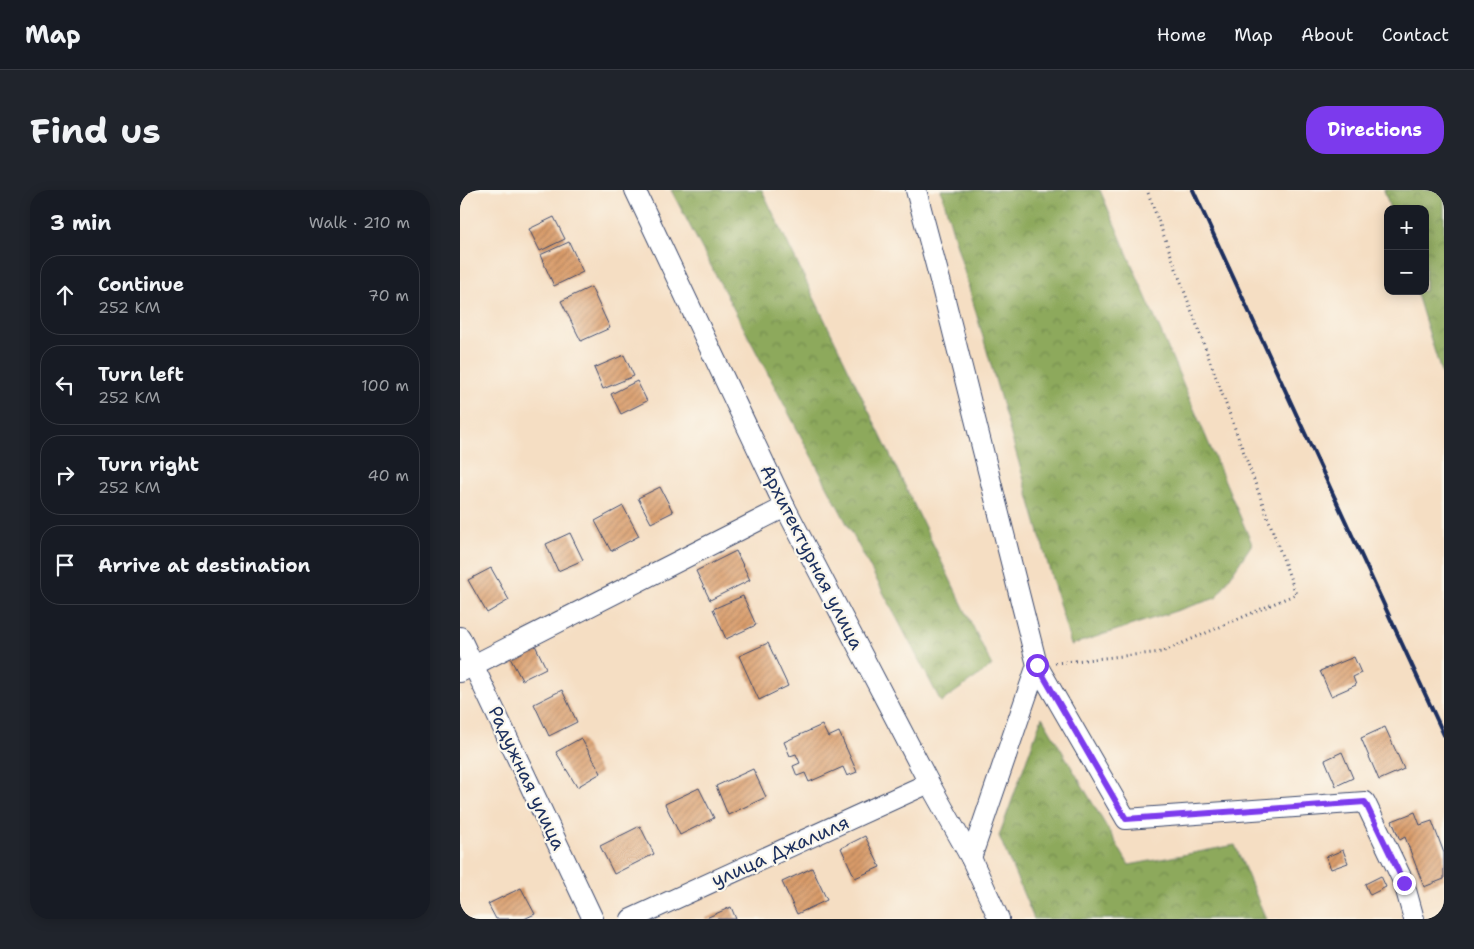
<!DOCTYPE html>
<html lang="en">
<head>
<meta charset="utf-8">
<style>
	:root { --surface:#171b24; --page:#20242c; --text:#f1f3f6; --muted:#9ea1a6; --line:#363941; --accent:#7c3aed }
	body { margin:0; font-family:"Shantell Sans",sans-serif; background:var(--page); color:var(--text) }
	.controls { position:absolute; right:15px; top:15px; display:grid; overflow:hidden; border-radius:10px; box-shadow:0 2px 12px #0003 }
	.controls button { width:45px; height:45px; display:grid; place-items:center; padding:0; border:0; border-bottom:1px solid var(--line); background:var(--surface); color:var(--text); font:25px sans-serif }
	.stop { position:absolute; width:15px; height:15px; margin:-11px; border:4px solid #7c3aed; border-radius:50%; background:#fff }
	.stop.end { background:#7c3aed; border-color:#fff; box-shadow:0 1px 5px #0008 }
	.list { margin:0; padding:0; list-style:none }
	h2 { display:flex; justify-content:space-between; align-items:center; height:65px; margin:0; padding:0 20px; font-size:21px }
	h2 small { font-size:16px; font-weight:400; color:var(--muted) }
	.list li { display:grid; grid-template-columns:32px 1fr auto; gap:15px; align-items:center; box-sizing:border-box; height:80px; margin:0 10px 10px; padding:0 10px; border:1px solid var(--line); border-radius:20px }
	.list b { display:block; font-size:19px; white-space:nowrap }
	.list p { margin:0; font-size:16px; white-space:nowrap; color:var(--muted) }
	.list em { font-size:16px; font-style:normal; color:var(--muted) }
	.icon { flex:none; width:28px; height:28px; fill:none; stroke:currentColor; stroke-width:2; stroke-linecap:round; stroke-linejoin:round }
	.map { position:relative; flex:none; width:984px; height:729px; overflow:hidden; border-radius:20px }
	header { display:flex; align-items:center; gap:30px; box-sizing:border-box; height:70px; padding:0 25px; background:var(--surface); border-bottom:1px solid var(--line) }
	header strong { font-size:24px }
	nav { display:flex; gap:28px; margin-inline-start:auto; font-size:18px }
	.intro { display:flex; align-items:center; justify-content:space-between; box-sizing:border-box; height:120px; padding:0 30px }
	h1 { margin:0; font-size:35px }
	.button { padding:12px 22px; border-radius:20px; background:var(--accent); color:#fff; font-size:18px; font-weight:700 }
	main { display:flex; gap:30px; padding:0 30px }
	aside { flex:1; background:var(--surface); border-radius:20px; box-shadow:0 2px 12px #0003 }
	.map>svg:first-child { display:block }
	.forest { fill:url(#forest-crowns); stroke:#546c5d }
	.building { fill:url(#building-hatch) }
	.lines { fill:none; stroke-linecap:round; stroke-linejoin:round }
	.minor-casing { stroke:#3c496d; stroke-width:22 }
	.path { stroke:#3c496d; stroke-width:3; stroke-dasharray:1 4; stroke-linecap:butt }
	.minor { stroke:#fff; stroke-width:20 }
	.rail { stroke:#1b2f5e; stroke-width:4 }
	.route { stroke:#7c3aed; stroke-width:6 }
	.labels { text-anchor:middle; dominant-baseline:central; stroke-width:4.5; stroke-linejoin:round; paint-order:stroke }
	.street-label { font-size:19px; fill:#1b2f5e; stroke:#fbf7ec }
</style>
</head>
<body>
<header>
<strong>Map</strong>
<nav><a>Home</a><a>Map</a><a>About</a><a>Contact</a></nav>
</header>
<div class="intro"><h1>Find us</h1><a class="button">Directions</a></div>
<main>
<aside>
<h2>3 min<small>Walk · 210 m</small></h2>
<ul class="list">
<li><svg class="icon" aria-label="ahead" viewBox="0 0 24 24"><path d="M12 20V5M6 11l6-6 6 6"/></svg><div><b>Continue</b><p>252 КМ</p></div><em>70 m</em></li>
<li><svg class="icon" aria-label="left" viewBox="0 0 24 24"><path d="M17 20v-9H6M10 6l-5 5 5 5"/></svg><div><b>Turn left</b><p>252 КМ</p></div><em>100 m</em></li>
<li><svg class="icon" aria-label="right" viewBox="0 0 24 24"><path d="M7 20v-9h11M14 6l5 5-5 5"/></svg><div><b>Turn right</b><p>252 КМ</p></div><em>40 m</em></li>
<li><svg class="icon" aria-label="arrive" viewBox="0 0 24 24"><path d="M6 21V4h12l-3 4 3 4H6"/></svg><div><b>Arrive at destination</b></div></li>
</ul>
</aside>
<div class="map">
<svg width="984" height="729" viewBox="0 0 984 729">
	<defs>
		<pattern id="forest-crowns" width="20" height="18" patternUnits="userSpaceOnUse" patternTransform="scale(1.25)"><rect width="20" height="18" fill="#8da95c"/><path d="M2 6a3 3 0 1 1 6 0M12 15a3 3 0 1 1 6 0" fill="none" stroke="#728a4f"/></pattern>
		<pattern id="building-hatch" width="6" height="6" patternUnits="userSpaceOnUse" patternTransform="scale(1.25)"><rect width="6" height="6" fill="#d99b69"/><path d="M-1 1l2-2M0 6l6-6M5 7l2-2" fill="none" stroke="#af7f5a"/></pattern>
	</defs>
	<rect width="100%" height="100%" fill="#fbf7ec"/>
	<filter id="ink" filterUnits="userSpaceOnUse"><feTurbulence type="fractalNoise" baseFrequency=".02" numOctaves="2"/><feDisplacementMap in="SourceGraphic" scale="10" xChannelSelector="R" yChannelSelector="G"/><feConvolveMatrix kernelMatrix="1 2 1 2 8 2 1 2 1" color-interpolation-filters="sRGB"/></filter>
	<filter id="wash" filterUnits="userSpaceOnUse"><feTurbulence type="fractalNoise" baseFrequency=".0096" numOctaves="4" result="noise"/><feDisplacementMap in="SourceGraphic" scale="20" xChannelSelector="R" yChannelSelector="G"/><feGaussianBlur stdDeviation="1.12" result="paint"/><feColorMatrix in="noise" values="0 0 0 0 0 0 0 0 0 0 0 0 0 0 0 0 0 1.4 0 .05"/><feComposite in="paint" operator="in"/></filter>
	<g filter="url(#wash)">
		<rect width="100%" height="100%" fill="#f5dec3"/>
		<g class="forest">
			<path d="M211 0H302L532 476 481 512Z"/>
			<path d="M481 0H640L792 354 756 408 611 455Z"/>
			<path d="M924 0H984V192L956 101H965V19H930Z"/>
			<path d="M582 527 669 675 775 655 806 729H574L539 646Z"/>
		</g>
		<g id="blocks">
			<g class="building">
				<path d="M94 27 105 49 80 61 69 39Z"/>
				<path d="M109 52 123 82 94 96 80 65Z"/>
				<path d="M131 97 150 138 121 151 101 111Z"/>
				<path d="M164 165 174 186 143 199 134 178Z"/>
				<path d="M177 191 187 211 161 224 151 204Z"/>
				<path d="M200 297 213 322 191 333 178 308Z"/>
				<path d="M163 316 179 346 151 361 135 331Z"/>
				<path d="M110 343 123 370 98 381 86 354Z"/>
				<path d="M276 361 290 390 250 410 236 381Z"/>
				<path d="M31 378 49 410 27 423 8 390Z"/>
				<path d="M283 406 296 435 266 449 253 419Z"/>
				<path d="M74 453 86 478 62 490 49 466Z"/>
				<path d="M308 453 328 496 299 510 279 466Z"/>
				<path d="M894 467 901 483 893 487 896 495 871 506 860 481Z"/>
				<path d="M102 500 117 532 89 546 74 514Z"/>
				<path d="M362 535 368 547 379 542 397 582 387 586 383 577 349 592 345 583 337 586 333 576 340 573 336 564 330 566 324 552Z"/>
				<path d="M925 537 944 579 919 590 901 548Z"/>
				<path d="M121 548 141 583 117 597 96 562Z"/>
				<path d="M882 562 893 588 876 596 865 570Z"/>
				<path d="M293 579 306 607 268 625 256 596Z"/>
				<path d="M239 598 254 628 220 645 205 614Z"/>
				<path d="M955 622 960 635 972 631 984 663V689L964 697 945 647 940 650 932 631Z"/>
				<path d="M180 636 194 664 154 684 140 656Z"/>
				<path d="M405 646 420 677 395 688 381 658Z"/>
				<path d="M883 660 888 673 871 679 866 667Z"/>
				<path d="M352 678 367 710 337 724 322 692Z"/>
				<path d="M921 686 926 697 910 705 905 694Z"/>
				<path d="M61 698 75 724 64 729H36L28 714Z"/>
				<path d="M271 717 276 729H244Z"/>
			</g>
		</g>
	</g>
	<g filter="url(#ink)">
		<use href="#blocks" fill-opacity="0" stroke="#3c496d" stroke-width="1"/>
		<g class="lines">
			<defs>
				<g id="minor">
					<path d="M175 0 325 317 469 593 511 668 539 729"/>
					<path d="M456 0 481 94 577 475 511 668"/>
					<path d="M0 447 133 729"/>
					<path d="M577 475 666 629 905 612 944 693 954 729"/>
					<path d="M0 482 325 317"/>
					<path d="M171 729 469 593"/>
				</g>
			</defs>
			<use href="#minor" class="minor-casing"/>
			<path class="path" d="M595 473 702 462 836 404 687 0"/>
			<use href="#minor" class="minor"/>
			<path class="rail" d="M733 0 984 545"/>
		</g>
	</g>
	<g class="lines" filter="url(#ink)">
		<path class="route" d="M577 475 666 629 905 612 944 693"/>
	</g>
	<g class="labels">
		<g class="street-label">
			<text transform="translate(352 367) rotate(63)">Архитектурная улица</text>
			<text transform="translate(67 588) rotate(65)">Радужная улица</text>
			<text transform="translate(320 661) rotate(-24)">улица Джалиля</text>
		</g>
	</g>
</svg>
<div class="controls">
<button>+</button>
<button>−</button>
</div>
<div class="stop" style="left:577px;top:475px"></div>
<div class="stop end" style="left:944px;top:693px"></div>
</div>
</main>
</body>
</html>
